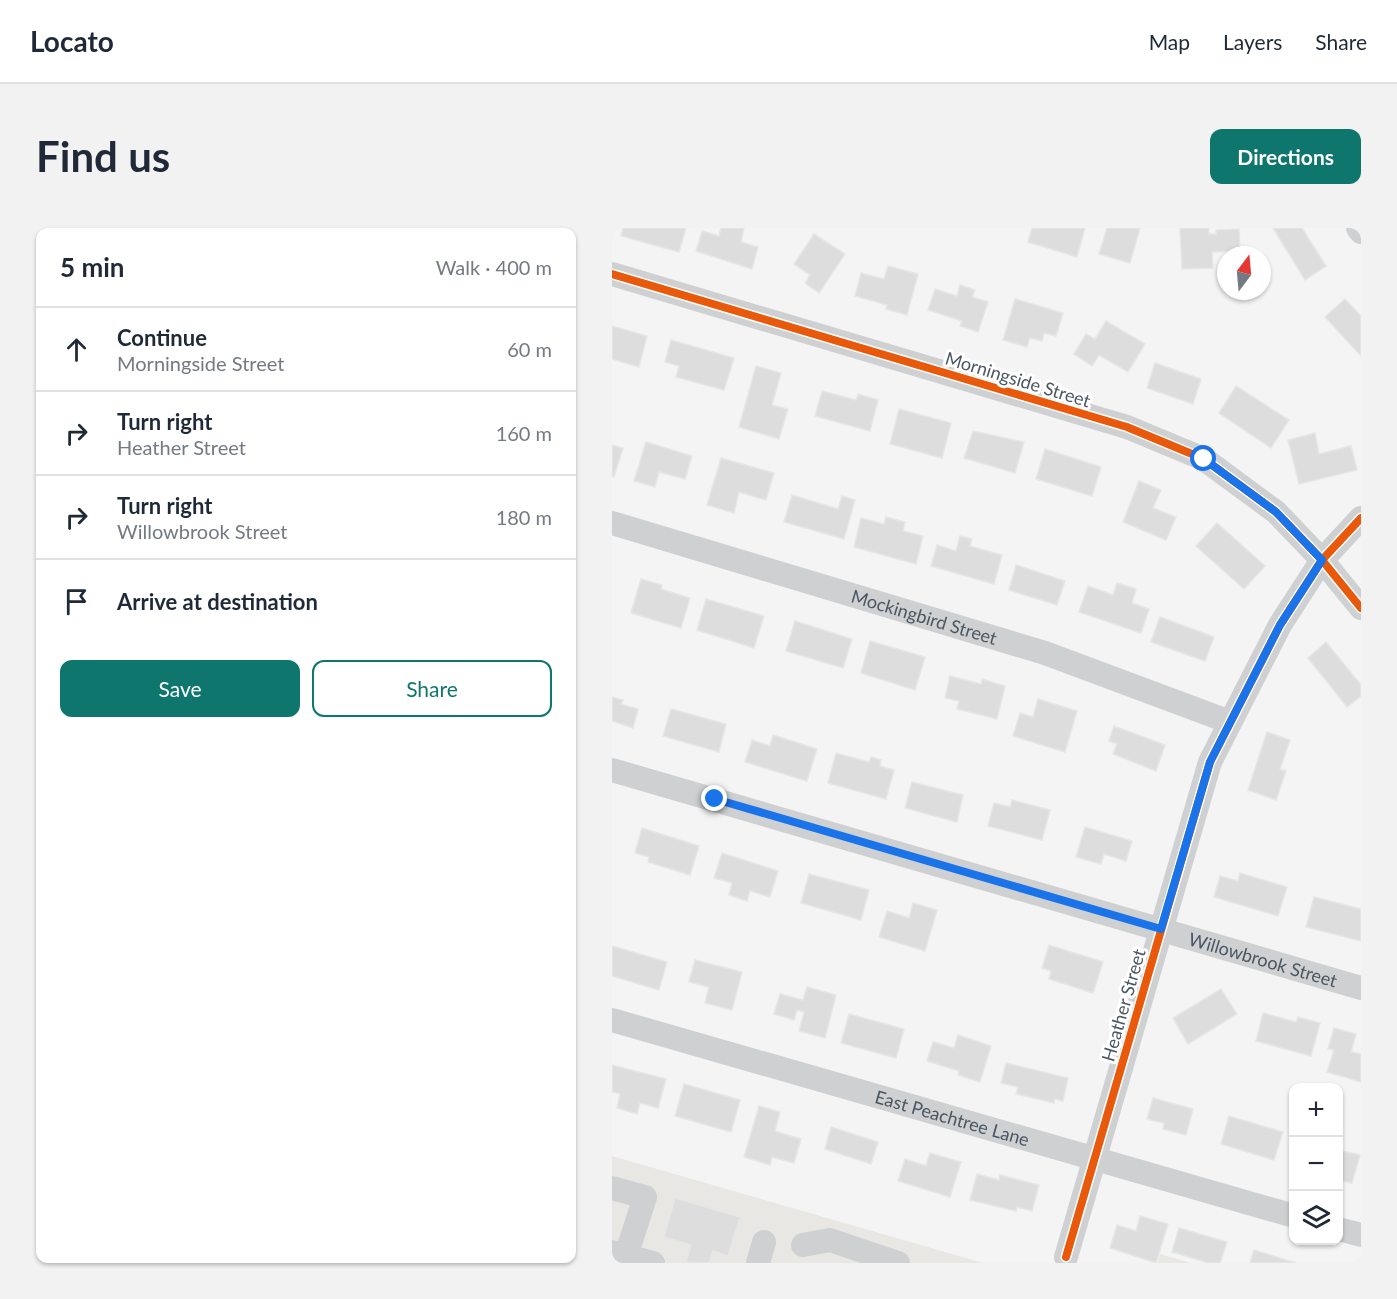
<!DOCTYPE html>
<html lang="en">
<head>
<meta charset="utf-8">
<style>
	:root { --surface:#fff; --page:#f2f2f3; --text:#1f2937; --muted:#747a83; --line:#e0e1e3; --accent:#0f766e }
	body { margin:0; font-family:Lato,sans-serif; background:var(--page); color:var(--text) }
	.controls { position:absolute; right:18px; bottom:18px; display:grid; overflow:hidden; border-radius:12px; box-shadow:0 2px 4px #0004 }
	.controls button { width:54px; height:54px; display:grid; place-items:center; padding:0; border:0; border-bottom:2px solid var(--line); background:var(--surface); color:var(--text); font:30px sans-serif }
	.compass { position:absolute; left:605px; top:18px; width:54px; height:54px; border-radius:50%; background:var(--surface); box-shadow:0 2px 4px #0004; rotate:16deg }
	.stop { position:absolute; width:18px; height:18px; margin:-14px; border:4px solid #1a73e8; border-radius:50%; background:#fff }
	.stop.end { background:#1a73e8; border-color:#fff; box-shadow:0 2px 6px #0008 }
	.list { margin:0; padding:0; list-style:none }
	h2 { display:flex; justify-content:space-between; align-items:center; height:78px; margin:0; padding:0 24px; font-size:26px }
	h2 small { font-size:20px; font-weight:400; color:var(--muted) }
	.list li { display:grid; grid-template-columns:39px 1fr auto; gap:18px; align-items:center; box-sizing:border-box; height:84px; padding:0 24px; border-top:2px solid var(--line) }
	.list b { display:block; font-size:22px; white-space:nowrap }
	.list p { margin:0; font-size:20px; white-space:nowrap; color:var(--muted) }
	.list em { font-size:20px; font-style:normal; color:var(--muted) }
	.actions { display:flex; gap:12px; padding:18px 24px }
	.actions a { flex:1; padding:14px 0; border:2px solid var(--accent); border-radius:12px; text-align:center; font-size:21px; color:var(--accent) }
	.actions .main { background:var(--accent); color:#fff }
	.icon { flex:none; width:33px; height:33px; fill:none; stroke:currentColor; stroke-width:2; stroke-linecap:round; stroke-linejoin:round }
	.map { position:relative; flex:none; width:749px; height:1035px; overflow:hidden; border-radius:12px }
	header { display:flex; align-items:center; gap:36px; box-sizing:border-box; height:84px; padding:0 30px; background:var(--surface); border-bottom:2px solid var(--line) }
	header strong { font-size:28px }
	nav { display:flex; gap:33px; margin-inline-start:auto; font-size:21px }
	.intro { display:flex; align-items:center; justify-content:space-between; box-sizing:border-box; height:144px; padding:0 36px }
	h1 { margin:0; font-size:42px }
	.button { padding:15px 27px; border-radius:12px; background:var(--accent); color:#fff; font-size:21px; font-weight:700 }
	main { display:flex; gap:36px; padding:0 36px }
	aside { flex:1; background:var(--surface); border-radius:12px; box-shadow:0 2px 4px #0004 }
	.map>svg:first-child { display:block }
	.commercial { fill:#e8e7e3 }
	.building { fill:#ddddde; stroke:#e5e6e7; stroke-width:1.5 }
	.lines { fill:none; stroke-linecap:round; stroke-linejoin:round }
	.minor { stroke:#ced0d2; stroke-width:24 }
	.cycleway-casing { stroke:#fff; stroke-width:11 }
	.cycleway { stroke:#e8590c; stroke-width:8 }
	.route { stroke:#1a73e8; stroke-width:8 }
	.labels { text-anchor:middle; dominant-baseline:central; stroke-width:6; stroke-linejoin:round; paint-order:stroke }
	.street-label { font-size:18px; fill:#4a5661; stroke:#fff }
</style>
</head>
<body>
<header>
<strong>Locato</strong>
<nav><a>Map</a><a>Layers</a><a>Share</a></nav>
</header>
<div class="intro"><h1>Find us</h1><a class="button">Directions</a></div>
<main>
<aside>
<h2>5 min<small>Walk · 400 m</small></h2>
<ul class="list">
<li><svg class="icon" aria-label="ahead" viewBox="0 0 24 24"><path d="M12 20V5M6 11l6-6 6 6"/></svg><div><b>Continue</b><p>Morningside Street</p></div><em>60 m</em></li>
<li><svg class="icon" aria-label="right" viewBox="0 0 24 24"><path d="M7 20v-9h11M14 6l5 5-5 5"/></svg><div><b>Turn right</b><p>Heather Street</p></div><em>160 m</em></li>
<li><svg class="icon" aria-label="right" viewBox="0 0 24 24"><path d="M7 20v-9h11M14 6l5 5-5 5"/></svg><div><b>Turn right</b><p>Willowbrook Street</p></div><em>180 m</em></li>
<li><svg class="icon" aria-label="arrive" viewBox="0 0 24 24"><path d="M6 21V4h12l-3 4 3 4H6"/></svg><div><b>Arrive at destination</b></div></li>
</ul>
<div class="actions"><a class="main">Save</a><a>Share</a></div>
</aside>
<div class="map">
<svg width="749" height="1035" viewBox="0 0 749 1035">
	<rect width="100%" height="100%" fill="#f4f4f4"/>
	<g class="commercial">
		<path d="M0 928 371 1035H0Z"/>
		<path d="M548 1026 579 1035H546Z"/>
	</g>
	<g class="building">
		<path d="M11 0H74L67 24 9 8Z"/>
		<path d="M109 0H132L129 14 146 19 140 41 84 23 90 3 107 8Z"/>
		<path d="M420 0H473L465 29 416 14Z"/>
		<path d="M495 0H528L518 35 487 26Z"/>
		<path d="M568 0H597V6H604V2L627 1 628 23 600 24 601 40 570 41Z"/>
		<path d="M661 0H690L714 38 693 52Z"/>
		<path d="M202 6 233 26 207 65 193 55 198 47 182 36Z"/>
		<path d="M276 38 306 46 295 87 274 81 275 77 243 68 249 45 272 51Z"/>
		<path d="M348 57 363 62 360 69 376 74 366 104 348 98 350 93 316 82 323 61 345 68Z"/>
		<path d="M403 71 451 85 444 108 432 105 430 113 418 110 415 119 391 112Z"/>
		<path d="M733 71 749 88V128L713 89Z"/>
		<path d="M494 93 533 116 516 144 487 127 480 138 462 126 474 106 483 111Z"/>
		<path d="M0 98 35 108 27 139 0 131Z"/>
		<path d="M59 112 122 130 112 162 64 149 67 138 53 134Z"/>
		<path d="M543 135 589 151 581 176 535 160Z"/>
		<path d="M144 138 169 145 160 177 176 181 167 211 127 199Z"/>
		<path d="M624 158 677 192 659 220 607 185Z"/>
		<path d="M210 163 244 172 246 166 266 172 258 203 203 188Z"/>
		<path d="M287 181 339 195 330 230 278 216Z"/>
		<path d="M361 203 412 214 403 245 352 230Z"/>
		<path d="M703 205 707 226 739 218 745 242 687 256 676 212Z"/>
		<path d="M34 214 80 228 73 251 47 244 43 259 22 253Z"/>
		<path d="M0 217 11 220 2 249 0 248Z"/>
		<path d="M433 221 489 239 480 268 424 251Z"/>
		<path d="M109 230 162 245 154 272 127 264 122 285 95 277Z"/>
		<path d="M527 253 549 262 541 280 564 289 554 312 511 294Z"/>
		<path d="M180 267 226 281 230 268 243 272 232 311 172 294Z"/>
		<path d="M274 289 293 294 291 303 311 308 304 336 242 319 249 290 272 296Z"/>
		<path d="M605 295 653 338 632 361 584 318Z"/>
		<path d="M348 308 360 311 358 318 390 327 382 356 319 338 325 317 344 323Z"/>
		<path d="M404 337 453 353 445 377 397 362Z"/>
		<path d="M29 351 50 357 49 361 78 370 69 400 19 385Z"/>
		<path d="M505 355 524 361 520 375 537 381 529 405 467 384 476 358 501 367Z"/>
		<path d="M94 371 152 388 142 420 85 402Z"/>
		<path d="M548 389 602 409 593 433 539 414Z"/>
		<path d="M183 393 240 411 231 440 174 423Z"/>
		<path d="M258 413 313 429 303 462 249 445Z"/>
		<path d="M714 414 749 457V468L735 479 696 430Z"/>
		<path d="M338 448 369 456 370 451 393 458 385 491 345 481 347 473 333 470Z"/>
		<path d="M0 469 11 472 9 476 26 481 21 500 0 493Z"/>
		<path d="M426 471 465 483 453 524 401 508 408 485 421 489Z"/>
		<path d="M59 481 114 496 107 524 51 508Z"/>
		<path d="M502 498 553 517 544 543 501 526 505 516 497 513Z"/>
		<path d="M655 504 678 512 668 541 674 543 664 572 636 562Z"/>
		<path d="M161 507 205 521 195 553 133 534 140 512 158 518Z"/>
		<path d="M224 525 257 534 259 529 269 532 268 538 282 542 274 571 216 555Z"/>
		<path d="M300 554 351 567 345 594 293 580Z"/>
		<path d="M400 572 438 582 430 612 376 598 382 575 398 579Z"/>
		<path d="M473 599 520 613 514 633 492 626 489 636 464 629Z"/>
		<path d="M30 600 87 618 78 647 36 634 37 629 23 625Z"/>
		<path d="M110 625 166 643 158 669 138 663 135 673 117 667 120 655 102 650Z"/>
		<path d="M628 645 675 659 666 688 602 669 608 648 626 653Z"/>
		<path d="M197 646 257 662 249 692 189 675Z"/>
		<path d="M702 669 749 681V713L694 699Z"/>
		<path d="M301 675 325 682 313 723 267 709 275 683 297 690Z"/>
		<path d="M437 717 491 734 481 765 437 751 439 743 430 740Z"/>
		<path d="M0 718 55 734 47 762 0 748Z"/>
		<path d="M83 732 130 744 120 782 93 775 97 759 77 754Z"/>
		<path d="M195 759 224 767 213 810 187 803 192 784 185 782 182 792 162 786 168 766 191 772Z"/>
		<path d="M609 761 625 786 576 816 561 790Z"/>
		<path d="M651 785 684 794 686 789 708 795 699 828 644 813Z"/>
		<path d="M237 786 292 801 284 830 229 815Z"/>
		<path d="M722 800 744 806 739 824 749 826V854L715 844 722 822 716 821Z"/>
		<path d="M346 807 379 818 368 854 346 847 347 843 315 833 321 814 342 820Z"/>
		<path d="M394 835 456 850 451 873 443 871 442 875 404 866 406 859 389 855Z"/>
		<path d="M0 837 54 851 46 880 28 875 25 886 5 880 8 866 0 864Z"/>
		<path d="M72 856 128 872 119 904 63 888Z"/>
		<path d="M541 870 581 881 574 907 551 901 552 895 535 891Z"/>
		<path d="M147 878 168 884 163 903 189 911 182 935 160 929 158 937 132 929Z"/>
		<path d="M617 888 671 904 662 932 609 916Z"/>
		<path d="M219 899 266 914 259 936 213 921Z"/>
		<path d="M726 922 748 927 740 955 726 952Z"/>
		<path d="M318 925 349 934 338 969 286 953 293 931 314 938Z"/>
		<path d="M365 946 387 952 388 947 427 957 420 983 405 979 404 983 358 972Z"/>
		<path d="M63 970 128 989 116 1028 101 1023 97 1035H74L79 1017 52 1009Z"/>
		<path d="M528 988 556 996 544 1035 498 1020 505 997 524 1003Z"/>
		<path d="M567 1000 615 1014 608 1035H597L560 1024Z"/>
		<path d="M642 1022 684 1035H638Z"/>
	</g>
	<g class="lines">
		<g class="minor">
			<path d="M746 0 749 4"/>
			<path d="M0 46 515 199 592 231 664 284 710 332 749 380"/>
			<path id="s1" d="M0 295 433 425 618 494"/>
			<path id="s2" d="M0 542 749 760"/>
			<path id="s3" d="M0 792 682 988"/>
			<path d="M0 960 33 969 14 1028"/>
			<path d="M726 1001 749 1007"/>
			<path d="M191 1017 218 1012 286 1035"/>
			<path d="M0 1024 41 1035"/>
			<path d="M454 1029 598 534 668 397 710 332 749 290"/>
			<path d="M146 1035 152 1014"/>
		</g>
		<defs>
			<g id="cycleway">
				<path d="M0 46 515 199 592 231 664 284 710 332 749 380"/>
				<path d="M454 1029 598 534 668 397 710 332 749 290"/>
			</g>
		</defs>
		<use href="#cycleway" class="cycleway-casing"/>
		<use href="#cycleway" class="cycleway"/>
	</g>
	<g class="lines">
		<path class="route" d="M103 571 549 701 598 534 668 397 710 332 664 284 592 231"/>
	</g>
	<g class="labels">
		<g class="street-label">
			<text transform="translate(406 151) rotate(17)">Morningside Street</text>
			<text stroke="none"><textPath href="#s1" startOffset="326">Mockingbird Street</textPath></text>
			<text stroke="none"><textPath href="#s2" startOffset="678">Willowbrook Street</textPath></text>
			<text transform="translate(511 777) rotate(-74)">Heather Street</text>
			<text stroke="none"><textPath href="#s3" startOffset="354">East Peachtree Lane</textPath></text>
		</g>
	</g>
</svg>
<div class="controls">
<button>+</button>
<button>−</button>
<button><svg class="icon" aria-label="layers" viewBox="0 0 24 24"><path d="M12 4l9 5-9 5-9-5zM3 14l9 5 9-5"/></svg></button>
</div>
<svg class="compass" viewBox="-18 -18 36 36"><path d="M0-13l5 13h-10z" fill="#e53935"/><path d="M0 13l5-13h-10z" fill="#747a83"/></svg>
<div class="stop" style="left:592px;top:231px"></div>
<div class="stop end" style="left:103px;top:571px"></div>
</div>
</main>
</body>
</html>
